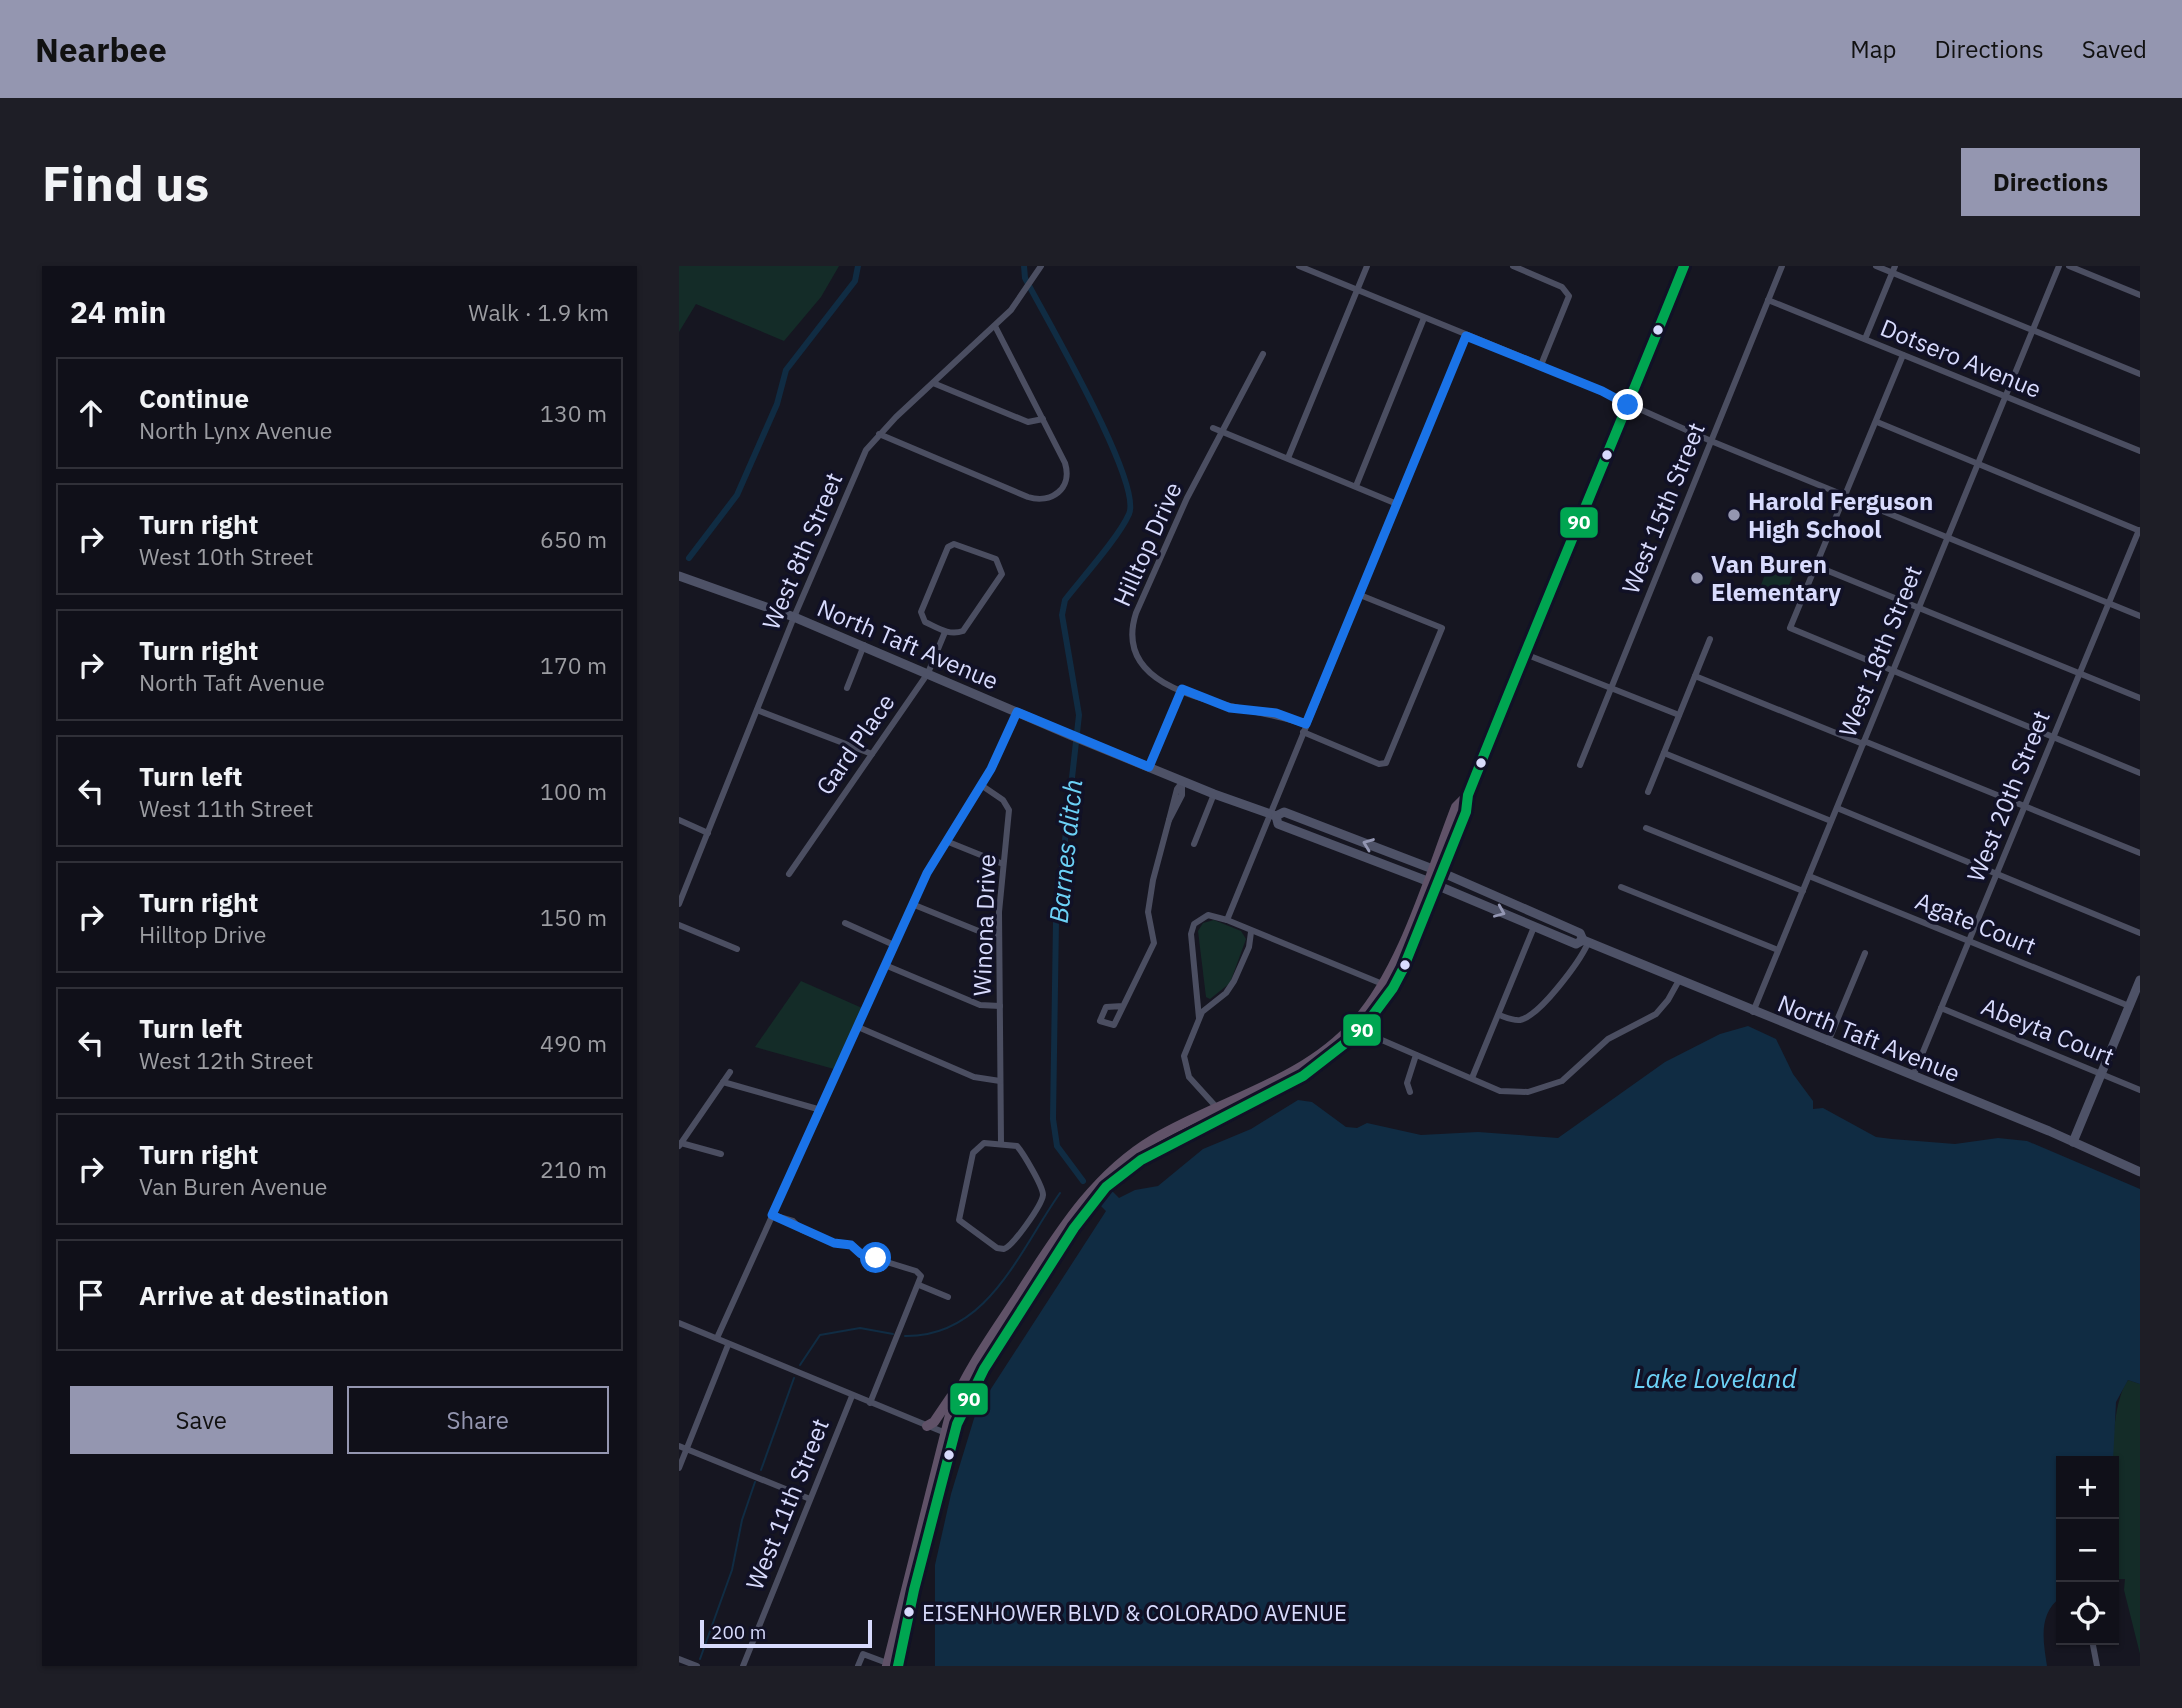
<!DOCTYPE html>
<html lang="en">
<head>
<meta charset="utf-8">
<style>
	:root { --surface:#101019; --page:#1e1e26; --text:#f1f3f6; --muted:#9c9da2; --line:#303038; --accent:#9496b0 }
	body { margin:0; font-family:"IBM Plex Sans",sans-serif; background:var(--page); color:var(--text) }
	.controls { position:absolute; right:21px; bottom:21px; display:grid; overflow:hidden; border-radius:0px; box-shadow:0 2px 5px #0004 }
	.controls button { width:63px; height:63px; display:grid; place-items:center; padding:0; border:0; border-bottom:2px solid var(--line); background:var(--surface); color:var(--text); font:35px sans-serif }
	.scale { position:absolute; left:21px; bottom:18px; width:172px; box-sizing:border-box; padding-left:7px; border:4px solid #d8dbfd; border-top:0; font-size:19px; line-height:24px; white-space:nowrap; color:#d8dbfd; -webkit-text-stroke:5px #111126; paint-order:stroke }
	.stop { position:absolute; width:21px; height:21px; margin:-16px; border:5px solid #1a73e8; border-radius:50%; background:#fff }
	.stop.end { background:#1a73e8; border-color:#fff; box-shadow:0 2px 7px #0008 }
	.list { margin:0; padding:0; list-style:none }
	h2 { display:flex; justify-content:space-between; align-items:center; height:91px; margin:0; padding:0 28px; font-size:30px }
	h2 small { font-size:23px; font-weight:400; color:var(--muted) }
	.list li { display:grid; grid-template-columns:46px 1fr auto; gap:21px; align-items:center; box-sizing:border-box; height:112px; margin:0 14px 14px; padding:0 14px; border:2px solid var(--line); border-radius:0px }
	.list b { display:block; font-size:26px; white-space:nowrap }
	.list p { margin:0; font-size:23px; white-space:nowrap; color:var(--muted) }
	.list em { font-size:23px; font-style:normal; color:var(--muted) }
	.actions { display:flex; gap:14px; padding:21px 28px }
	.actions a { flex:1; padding:16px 0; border:2px solid var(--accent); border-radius:0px; text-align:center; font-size:24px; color:var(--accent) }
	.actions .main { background:var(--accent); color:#111 }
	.icon { flex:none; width:38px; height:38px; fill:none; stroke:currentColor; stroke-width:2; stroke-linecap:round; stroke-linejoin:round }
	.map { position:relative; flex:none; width:1461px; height:1400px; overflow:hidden; border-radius:0px }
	header { display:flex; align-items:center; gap:42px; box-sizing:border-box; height:98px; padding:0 35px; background:var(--accent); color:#111 }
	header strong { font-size:33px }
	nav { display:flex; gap:38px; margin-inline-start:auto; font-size:24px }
	.intro { display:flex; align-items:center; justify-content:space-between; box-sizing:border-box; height:168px; padding:0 42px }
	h1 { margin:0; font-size:49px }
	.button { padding:18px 32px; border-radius:0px; background:var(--accent); color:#111; font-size:24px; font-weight:700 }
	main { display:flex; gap:42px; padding:0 42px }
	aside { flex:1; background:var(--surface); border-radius:0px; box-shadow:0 2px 5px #0004 }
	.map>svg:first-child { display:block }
	.green { fill:#142c28 }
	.water { fill:#102c43 }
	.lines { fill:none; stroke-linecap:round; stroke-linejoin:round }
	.stream { stroke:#102c43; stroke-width:2 }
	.canal { stroke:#102c43; stroke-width:6 }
	.street { stroke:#4b4e61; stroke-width:6 }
	.secondary { stroke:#4e5267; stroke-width:9 }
	.highway { stroke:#605268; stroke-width:10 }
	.bus-1-casing { stroke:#111126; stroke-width:16 }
	.bus-1 { stroke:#00a651; stroke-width:10 }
	.oneway { stroke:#9396b2 }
	.route { stroke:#1a73e8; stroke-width:9 }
	.bus-dot { fill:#d8dbfd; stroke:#111126; stroke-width:2.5 }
	.poi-dot { fill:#9496b0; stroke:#111126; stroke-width:2.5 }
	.labels { text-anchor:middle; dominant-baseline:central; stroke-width:7; stroke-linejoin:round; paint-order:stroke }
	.bus-label { font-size:22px; fill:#d8dbfd; stroke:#111126; text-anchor:start }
	.street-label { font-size:24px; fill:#d8dbfd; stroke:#111126 }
	.poi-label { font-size:24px; font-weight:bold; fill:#d8dbfd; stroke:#111126; text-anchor:start }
	.water-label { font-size:26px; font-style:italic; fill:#6cd2f7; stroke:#111126 }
	.line-badge { stroke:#111126; stroke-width:2.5 }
	.badge-label { font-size:19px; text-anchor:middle; font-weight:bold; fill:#fff }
</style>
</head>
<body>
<header>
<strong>Nearbee</strong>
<nav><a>Map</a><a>Directions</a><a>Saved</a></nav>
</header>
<div class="intro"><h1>Find us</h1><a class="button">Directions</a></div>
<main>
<aside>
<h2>24 min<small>Walk · 1.9 km</small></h2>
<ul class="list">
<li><svg class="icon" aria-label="ahead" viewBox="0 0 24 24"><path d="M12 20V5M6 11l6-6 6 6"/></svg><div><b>Continue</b><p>North Lynx Avenue</p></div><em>130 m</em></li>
<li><svg class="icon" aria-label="right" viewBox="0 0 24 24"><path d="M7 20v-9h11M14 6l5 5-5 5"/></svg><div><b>Turn right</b><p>West 10th Street</p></div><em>650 m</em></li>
<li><svg class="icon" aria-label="right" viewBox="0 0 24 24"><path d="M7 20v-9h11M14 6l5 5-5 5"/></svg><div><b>Turn right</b><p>North Taft Avenue</p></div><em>170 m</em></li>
<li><svg class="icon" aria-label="left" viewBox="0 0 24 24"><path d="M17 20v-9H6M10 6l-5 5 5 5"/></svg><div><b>Turn left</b><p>West 11th Street</p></div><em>100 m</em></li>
<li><svg class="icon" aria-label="right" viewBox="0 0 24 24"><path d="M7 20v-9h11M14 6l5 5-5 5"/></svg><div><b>Turn right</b><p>Hilltop Drive</p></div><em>150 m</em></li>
<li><svg class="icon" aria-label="left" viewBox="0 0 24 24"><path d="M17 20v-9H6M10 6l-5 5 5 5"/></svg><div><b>Turn left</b><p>West 12th Street</p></div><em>490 m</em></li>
<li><svg class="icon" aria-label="right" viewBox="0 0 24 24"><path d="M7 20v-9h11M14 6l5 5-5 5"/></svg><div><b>Turn right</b><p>Van Buren Avenue</p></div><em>210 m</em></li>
<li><svg class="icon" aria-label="arrive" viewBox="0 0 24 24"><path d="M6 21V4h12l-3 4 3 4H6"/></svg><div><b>Arrive at destination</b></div></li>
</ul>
<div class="actions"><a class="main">Save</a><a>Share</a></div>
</aside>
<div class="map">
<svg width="1461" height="1400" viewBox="0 0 1461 1400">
	<rect width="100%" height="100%" fill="#161621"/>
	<g class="green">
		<path d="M0 0H160L142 31 105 75 17 38 0 66Z"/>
		<path d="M1107 292 1119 297 1104 334 1080 324 1087 306Z"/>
		<path d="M535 654 562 665 567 673 551 717 531 733 527 731 519 665 524 657Z"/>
		<path d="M122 715 183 742 155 803 76 781Z"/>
		<path d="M1449 1114 1461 1118V1388L1445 1324 1446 1313H1438L1435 1306C1435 1261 1425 1147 1449 1114Z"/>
	</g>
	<path class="water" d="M1069 760 1097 773 1114 808 1134 835V843L1144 842 1197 871 1213 873 1276 878 1319 872 1348 875 1461 923V1118L1449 1114 1437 1136 1434 1195H1382V1331C1359 1348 1364 1374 1368 1400H256V1299L272 1228 297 1146 427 945 420 938 432 924 440 932 456 924 479 920 524 883 572 863 619 834 633 836 667 861 678 862 688 857 742 869 799 866 879 872 986 796 1041 768Z"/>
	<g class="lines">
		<g class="stream">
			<path d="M226 1070C309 1071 340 985 381 927"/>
			<path d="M121 1099 141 1069 181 1062 214 1068"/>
			<path d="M82 1204 115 1112"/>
			<path d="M21 1393 53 1304 63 1254 76 1216"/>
		</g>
		<g class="canal">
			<path d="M345 0 346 12C365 49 464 217 450 248 440 271 403 312 386 334L383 349 400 449 377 655 374 853 378 880 404 915"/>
			<path d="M10 292 58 229 98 138 107 104 176 15 179 0"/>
		</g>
		<g class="street">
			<path d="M620 0 862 99 1032 175 1461 350"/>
			<path d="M834 0 883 21 890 30 862 99"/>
			<path d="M1197 0 1461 108"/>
			<path d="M1390 0 1461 29"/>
			<path d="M1089 34 1461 185"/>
			<path d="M1186 73 1216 0"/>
			<path d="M584 88 508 232 457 347C428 437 575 438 627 459"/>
			<path d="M1224 89 1111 362 1461 507"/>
			<path d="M254 117 349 156 364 153"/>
			<path d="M1198 156 1461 265"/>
			<path d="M534 162 718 238"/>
			<path d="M200 168 349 231C372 238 394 223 386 197L316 60"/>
			<path d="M609 192 688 0"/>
			<path d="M677 220 745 52"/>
			<path d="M275 278 317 293 323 308 284 365C270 370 259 362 246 356L242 346 269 281Z"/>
			<path d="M1137 300 1461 432"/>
			<path d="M846 388 1000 449"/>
			<path d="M1016 410 1184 478"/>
			<path d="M168 422 185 379"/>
			<path d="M78 444 193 488"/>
			<path d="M624 466 700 498 707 497 763 362 681 329"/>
			<path d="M1185 475 1461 587"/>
			<path d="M985 487 1152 555"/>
			<path d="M901 499 1103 0"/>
			<path d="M470 501 503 423"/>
			<path d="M302 519 324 534 330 544 320 646 322 877"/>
			<path d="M503 519V529L490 554 498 523 504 515"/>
			<path d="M969 526 1031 373"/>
			<path d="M1158 542 1461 667"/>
			<path d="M0 554 29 567"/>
			<path d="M967 562 1124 625"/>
			<path d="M267 575 324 598"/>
			<path d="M515 578 535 528"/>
			<path d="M110 608 249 407 266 366"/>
			<path d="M1130 610 1450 740"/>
			<path d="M942 621 1099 684"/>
			<path d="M0 638 115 351 187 184 217 151 332 44 362 0"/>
			<path d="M233 638 302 666 320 668"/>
			<path d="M548 654 787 70"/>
			<path d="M166 657 215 679"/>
			<path d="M0 659 58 683"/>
			<path d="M206 699 301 739 321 740"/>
			<path d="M444 740 427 741 421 755 435 759 475 677 469 646 474 614 490 554"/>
			<path d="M1262 742 1461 824"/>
			<path d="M1074 746 1380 0"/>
			<path d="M820 749C826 751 834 755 841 754 861 750 901 695 909 677"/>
			<path d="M520 752 512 668 515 658 529 649 548 654 706 719"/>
			<path d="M179 761 295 811 321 815"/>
			<path d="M682 765 821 825 849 826 883 815 929 773 977 748 989 734 999 716"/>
			<path d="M1149 776 1186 687"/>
			<path d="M1234 810 1460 264"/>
			<path d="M793 812 855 661"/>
			<path d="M44 816 142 844"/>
			<path d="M731 826 728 817 737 789"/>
			<path d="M540 844 510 811 505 790 523 746 547 727 555 715 570 681 572 666"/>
			<path d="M2 877 42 888"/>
			<path d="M305 877 338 880C344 887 364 920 364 929 363 939 334 980 325 983L318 982 280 954 294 887Z"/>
			<path d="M0 880 51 806"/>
			<path d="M93 949 114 955 123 964 155 977 172 979 182 988 237 1005 242 1010 191 1137"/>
			<path d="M240 1019 269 1031"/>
			<path d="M0 1057 269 1168"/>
			<path d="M38 1072 248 607 312 503 338 446"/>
			<path d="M0 1180 131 1233"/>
			<path d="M0 1202 49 1079"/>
			<path d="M1413 1374 1418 1400"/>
			<path d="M0 1393 18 1400"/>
			<path d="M64 1400 173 1130"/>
			<path d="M179 1400 184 1388 208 1397"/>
		</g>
		<g class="secondary">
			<path d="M0 310 115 351 391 469 535 528 597 550 605 546 764 607 901 667 904 674"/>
			<path d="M597 550 599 558 743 613 897 678 904 674 1370 865 1461 906"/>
			<path d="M1394 876 1461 714"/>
		</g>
		<g class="highway">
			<path d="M248 1160 255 1156 272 1131"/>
			<path d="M208 1400 273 1141C289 1103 313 1070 335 1036 375 975 411 911 475 873 541 834 624 816 676 757 724 704 751 608 777 541L789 529"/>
			<path d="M219 1400 235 1324 278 1158 305 1103 395 962 427 921 462 894 624 810 682 765 714 722 724 703 787 546 789 529C859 352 934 177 1005 0"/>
		</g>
		<defs>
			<path id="bus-1" d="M219 1400 235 1324 278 1158 305 1103 395 962 427 921 462 894 624 810 682 765 714 722 724 703 787 546 789 529C859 352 934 177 1005 0"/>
		</defs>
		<use href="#bus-1" class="bus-1-casing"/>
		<use href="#bus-1" class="bus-1"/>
	</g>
	<defs><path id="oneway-chevron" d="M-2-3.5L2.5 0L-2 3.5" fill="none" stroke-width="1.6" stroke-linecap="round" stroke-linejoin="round" transform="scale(1.75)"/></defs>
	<g class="oneway">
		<use href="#oneway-chevron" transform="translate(689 578) rotate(-159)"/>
		<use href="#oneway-chevron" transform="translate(821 646) rotate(23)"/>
	</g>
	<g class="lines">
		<path class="route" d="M197 992 182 988 172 979 155 977 93 949 248 607 312 503 338 446 470 501 503 423 551 442 597 447 627 458 787 70 923 125 949 139"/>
	</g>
	<g class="bus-dot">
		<circle cx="979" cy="64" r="6"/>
		<circle cx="928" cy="189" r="6"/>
		<circle cx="802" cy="497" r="6"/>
		<circle cx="726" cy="699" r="6"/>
		<circle cx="270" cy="1189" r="6"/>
		<circle cx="230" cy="1346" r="6"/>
	</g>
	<g class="poi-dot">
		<circle cx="1055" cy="249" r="7"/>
		<circle cx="1018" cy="312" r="7"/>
	</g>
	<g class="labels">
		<g class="bus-label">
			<text x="243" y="1346">EISENHOWER BLVD &amp; COLORADO AVENUE</text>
		</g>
		<g class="street-label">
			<text transform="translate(1282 92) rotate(22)">Dotsero Avenue</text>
			<text transform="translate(984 242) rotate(-68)">West 15th Street</text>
			<text transform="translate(468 278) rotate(-66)">Hilltop Drive</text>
			<text transform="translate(123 285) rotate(-67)">West 8th Street</text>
			<text transform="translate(229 378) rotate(23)">North Taft Avenue</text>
			<text transform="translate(1201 385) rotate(-68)">West 18th Street</text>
			<text transform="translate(176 478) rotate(-55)">Gard Place</text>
			<text transform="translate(1329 530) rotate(-68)">West 20th Street</text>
			<text transform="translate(1297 657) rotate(22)">Agate Court</text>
			<text transform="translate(305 659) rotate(-88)">Winona Drive</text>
			<text transform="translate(1369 765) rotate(22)">Abeyta Court</text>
			<text transform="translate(1190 772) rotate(22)">North Taft Avenue</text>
			<text transform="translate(108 1238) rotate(-68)">West 11th Street</text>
		</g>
		<g class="poi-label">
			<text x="1069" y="235">Harold Ferguson<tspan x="1069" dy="28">High School</tspan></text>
			<text x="1032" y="298">Van Buren<tspan x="1032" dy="28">Elementary</tspan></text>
		</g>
		<g class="water-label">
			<text transform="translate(386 585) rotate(-84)">Barnes ditch</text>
			<text x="1036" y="1112">Lake Loveland</text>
		</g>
	</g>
	<g class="line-badge">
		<rect x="880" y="240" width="40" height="33" rx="7" fill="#00a651"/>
		<rect x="663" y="747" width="40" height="34" rx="7" fill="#00a651"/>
		<rect x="270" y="1116" width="40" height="34" rx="7" fill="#00a651"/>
	</g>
	<g class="badge-label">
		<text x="900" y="263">90</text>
		<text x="683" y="771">90</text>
		<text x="290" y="1140">90</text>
	</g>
</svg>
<div class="controls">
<button>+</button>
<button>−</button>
<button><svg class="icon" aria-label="locate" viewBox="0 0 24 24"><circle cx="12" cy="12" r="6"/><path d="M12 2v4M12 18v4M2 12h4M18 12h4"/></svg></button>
</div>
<div class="scale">200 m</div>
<div class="stop" style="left:197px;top:992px"></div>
<div class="stop end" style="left:949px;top:139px"></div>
</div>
</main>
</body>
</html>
